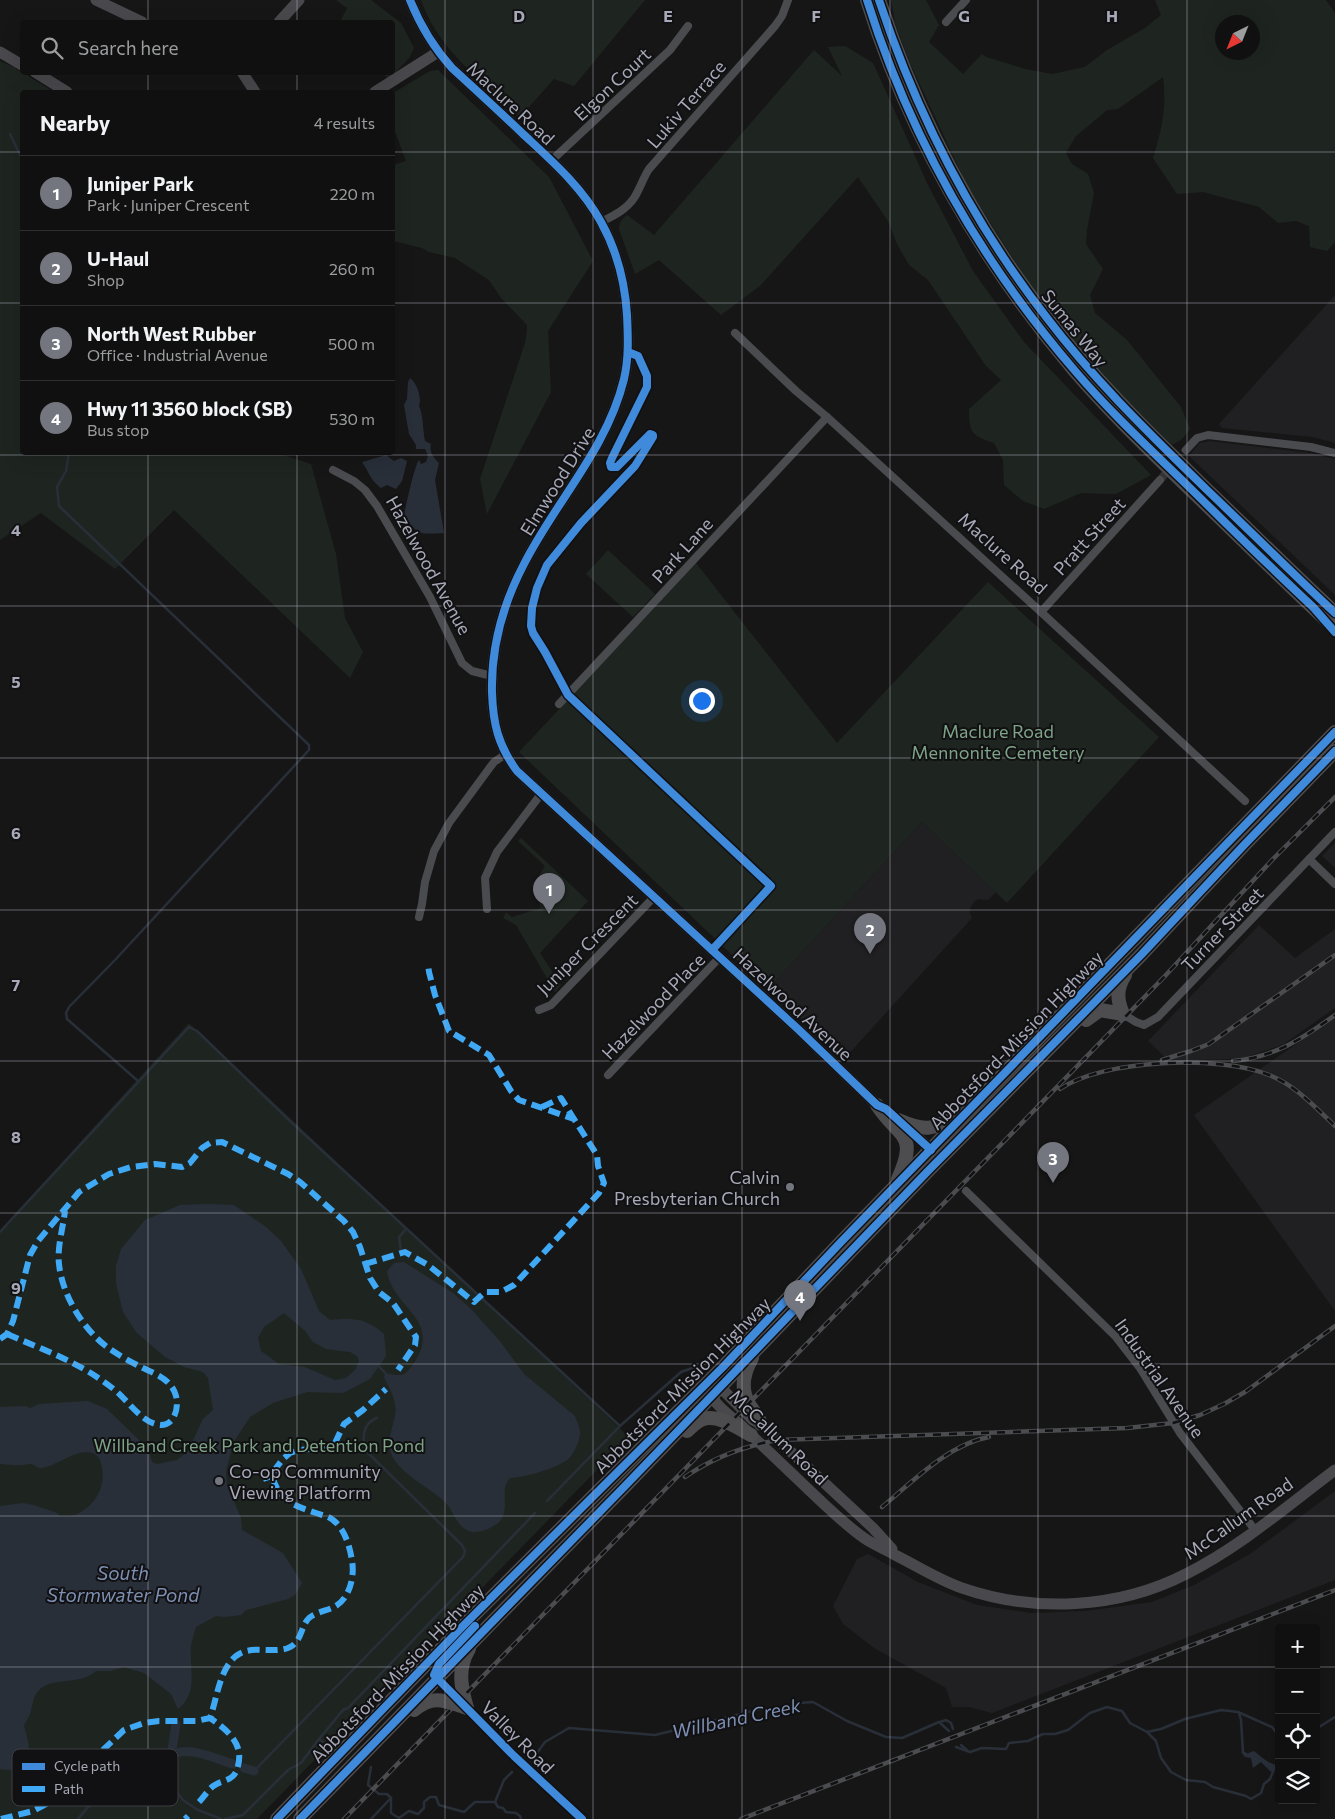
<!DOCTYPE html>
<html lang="en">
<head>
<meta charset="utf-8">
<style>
	:root { --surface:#101010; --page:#191919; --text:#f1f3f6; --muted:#9c9d9f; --line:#303030; --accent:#74767f }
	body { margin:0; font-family:Commissioner,sans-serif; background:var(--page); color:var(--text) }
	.controls { position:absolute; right:15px; bottom:15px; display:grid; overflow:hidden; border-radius:5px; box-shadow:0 5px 20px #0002 }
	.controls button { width:45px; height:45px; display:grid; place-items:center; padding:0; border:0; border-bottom:1px solid var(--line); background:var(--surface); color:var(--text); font:25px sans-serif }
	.compass { position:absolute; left:1215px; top:15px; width:45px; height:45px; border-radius:50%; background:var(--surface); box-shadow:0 5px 20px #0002; rotate:223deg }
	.you { position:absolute; left:701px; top:700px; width:18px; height:18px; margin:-12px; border:4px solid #fff; border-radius:50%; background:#1a73e8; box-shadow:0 0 0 8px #1a73e833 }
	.badge { display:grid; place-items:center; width:32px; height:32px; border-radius:50%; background:var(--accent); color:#fff; font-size:16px; font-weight:700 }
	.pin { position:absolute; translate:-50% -41px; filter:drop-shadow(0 1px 2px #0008) }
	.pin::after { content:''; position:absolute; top:26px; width:18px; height:15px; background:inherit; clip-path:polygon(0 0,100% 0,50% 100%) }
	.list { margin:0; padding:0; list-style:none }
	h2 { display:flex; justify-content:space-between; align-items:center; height:65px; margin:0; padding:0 20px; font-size:21px }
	h2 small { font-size:16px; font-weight:400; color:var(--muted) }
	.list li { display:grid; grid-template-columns:32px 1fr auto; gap:15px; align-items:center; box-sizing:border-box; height:75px; padding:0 20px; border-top:1px solid var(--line) }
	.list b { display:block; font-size:19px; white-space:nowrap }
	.list p { margin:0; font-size:16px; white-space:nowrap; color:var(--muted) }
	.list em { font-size:16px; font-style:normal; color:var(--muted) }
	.icon { flex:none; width:28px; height:28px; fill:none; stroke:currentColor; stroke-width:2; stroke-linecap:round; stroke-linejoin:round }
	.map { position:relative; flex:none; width:1335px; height:1819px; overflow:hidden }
	.search { position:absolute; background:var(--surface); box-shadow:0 5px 20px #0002; left:20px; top:20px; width:375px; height:55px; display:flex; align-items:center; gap:12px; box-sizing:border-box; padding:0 18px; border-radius:5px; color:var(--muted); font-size:19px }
	.panel { position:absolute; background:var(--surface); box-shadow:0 5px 20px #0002; left:20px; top:90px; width:375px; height:365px; border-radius:5px }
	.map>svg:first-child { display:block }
	.built { fill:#202022 }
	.green { fill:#1e2520; fill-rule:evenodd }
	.water { fill:#292f39; fill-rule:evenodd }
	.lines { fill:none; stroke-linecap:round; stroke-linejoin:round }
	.stream { stroke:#292f39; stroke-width:2.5 }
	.canal { stroke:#292f39; stroke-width:9 }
	.street-tunnel { stroke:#333336; stroke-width:8; stroke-dasharray:8 4; stroke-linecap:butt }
	.street { stroke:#4a4b4f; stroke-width:8 }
	.secondary { stroke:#49494d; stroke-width:11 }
	.highway { stroke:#4d4d50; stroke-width:14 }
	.rail-casing { stroke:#4b4c4f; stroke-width:4.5 }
	.rail { stroke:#111012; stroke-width:2.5; stroke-dasharray:8; stroke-linecap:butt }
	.quiet { stroke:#3fa9f5; stroke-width:6; stroke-dasharray:12 6; stroke-linecap:butt }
	.cycleway-casing { stroke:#111012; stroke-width:11 }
	.cycleway { stroke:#408adc; stroke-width:8 }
	.grid { fill:none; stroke:#a7a9b8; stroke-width:1; stroke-opacity:0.55 }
	.poi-dot { fill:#74767f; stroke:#111012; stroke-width:2 }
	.labels { text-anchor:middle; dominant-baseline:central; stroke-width:4; stroke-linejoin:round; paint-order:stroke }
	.street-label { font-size:18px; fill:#a7a9b8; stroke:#111012 }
	.park-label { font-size:18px; fill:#7ea387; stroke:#111012 }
	.poi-label { font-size:18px; fill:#a7a9b8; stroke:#111012; text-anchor:end }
	.water-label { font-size:19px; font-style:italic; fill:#7d90b3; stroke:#111012 }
	.key { fill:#111012; stroke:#3e3e44; stroke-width:1 }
	.key-label { font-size:14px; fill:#a7a9b8 }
	.grid-label { font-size:16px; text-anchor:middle; font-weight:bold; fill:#a7a9b8; stroke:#111012; stroke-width:4; stroke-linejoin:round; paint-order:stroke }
</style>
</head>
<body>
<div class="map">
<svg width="1335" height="1819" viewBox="0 0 1335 1819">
	<rect width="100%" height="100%" fill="#161616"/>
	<g class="built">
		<path d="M1335 295V443L1313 437 1222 428 1219 424Z"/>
		<path d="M1210 441 1310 453 1335 459V595L1189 456 1199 443Z"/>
		<path d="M922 822 996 892 988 900 978 899 974 902 970 908V913L972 918 845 1058 768 989Z"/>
		<path d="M1335 843V868L1322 856Z"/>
		<path d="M1259 925 1295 958 1335 929V1008L1284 1044 1270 1049 1247 1057 1229 1059 1169 1061 1148 1041Z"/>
		<path d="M1335 1017V1311L1194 1115Z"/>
		<path d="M1335 1491V1580L992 1713 970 1707H952L946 1688 874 1648 843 1624 833 1606 857 1559 868 1554 918 1582 977 1605 1031 1613 1085 1611 1152 1602 1194 1585 1250 1554Z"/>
	</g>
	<g class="green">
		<path d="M336 0H371L401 23 414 48 410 57 392 76 389 78 381 73 392 72V22H340L347 8Z"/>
		<path d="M421 0H645L574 86 554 79 520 117C483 82 438 50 421 0Z"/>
		<path d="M891 0H926L939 25 929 42 963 74 982 54 986 57 1025 69 1052 74 1085 67 1107 50 1145 28 1161 15 1155 0H1326L1335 13V242L1327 251 1310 247 1309 226 1296 221 1278 223 1259 207 1203 192 1177 194 1153 158C1162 129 1167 107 1163 77L1118 109 1107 110 1075 137 1066 153 1072 164 1088 174 1094 193 1087 230 1086 244 1103 269 1090 295 1095 313 1127 340 1181 407 1190 429 1182 439 1172 445 1110 383 1069 336 1036 294 968 188 910 63 895 23ZM1222 22H1252V52H1222Z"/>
		<path d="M845 46 873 63 928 185 973 271 1024 342 1151 475 1116 494 1081 493 1044 509 1023 501 1004 485 1003 460 994 443C972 436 969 433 969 409L1001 380 986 366 928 280 909 265 897 244 888 221 858 177 760 286 721 315 659 260 635 274 619 229C619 222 622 219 627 215L654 235 814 50 842 76 828 47Z"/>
		<path d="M0 61 12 66 54 92H22V452H274L311 464 336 554 345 618 363 652 350 678 174 510 115 569 41 513 0 540Z"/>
		<path d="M438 70 549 177 593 261 548 331 551 392 487 514 480 479 525 343 527 331V325L501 298 489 280 455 258 429 252 422 248 393 241V165L406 161 393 126V93L430 71Z"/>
		<path d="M608 550 655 594 633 617 586 574Z"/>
		<path d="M696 563 837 743 988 582 1159 737 1007 903 922 822 768 989 519 752Z"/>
		<path d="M521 838 588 901 540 953 561 985 555 992 516 925 503 918 506 912 512 917 541 908C534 887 533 885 545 866L518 841Z"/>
		<path d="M189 1023 629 1437 257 1819H0V1230Z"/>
	</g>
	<g class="water">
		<path d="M410 378C417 383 422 398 419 406 423 414 423 431 425 441L431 444C429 452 433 457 439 463L435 480 444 533C419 534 418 536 404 515 406 505 415 464 419 460L421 464 426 462 428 456 425 449H416V445L409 434 404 405 407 399 408 382Z"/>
		<path d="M386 455 394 461 401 458 407 461 402 481 396 489 387 485 381 488C368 477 371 475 362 462Z"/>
		<path d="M208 1204 234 1205 266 1227 281 1241 301 1269 319 1311 330 1320C356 1318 364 1318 384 1334L386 1356 370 1379 343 1393 307 1392 273 1403 250 1417 233 1443 226 1472 227 1485 241 1518 242 1530 283 1553 302 1583 295 1595 288 1599 246 1610 241 1615 225 1617 216 1616 196 1627C194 1633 192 1640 191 1646 189 1668 199 1693 178 1709L171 1694 144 1673 124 1667 110 1671H96C81 1685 54 1677 40 1689 32 1697 33 1705 30 1714 28 1718 26 1722 24 1725 27 1739 38 1766 16 1770 11 1770 5 1770 0 1769V1506L23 1503 33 1505 57 1513 60 1516C65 1516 71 1516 75 1515 94 1507 106 1488 102 1468 101 1463 101 1459 96 1455 81 1444 55 1468 41 1468 37 1468 34 1464 30 1464 20 1466 11 1465 0 1464V1407L26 1406 30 1408 39 1404 88 1401 107 1409 139 1440 149 1453 152 1462 157 1464 177 1460 188 1451 203 1419 213 1410 208 1378 203 1372 184 1367 165 1357 136 1332 123 1312 116 1283V1266L121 1249 145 1220 180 1205ZM284 1313 305 1331 313 1342 326 1349 350 1352 357 1356 359 1361 355 1370 346 1378 335 1380 305 1367 279 1364 261 1351 258 1338 264 1327Z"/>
		<path d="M404 1262 453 1293 471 1309 499 1340 524 1374 575 1416C577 1422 581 1429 580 1435 579 1442 573 1456 567 1460 554 1469 526 1477 510 1478 498 1489 512 1511 498 1523 490 1529 478 1534 469 1531 456 1526 454 1511 445 1502 430 1487 395 1472 390 1450 387 1439 393 1427 395 1416 398 1402 390 1390 384 1377L385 1373C401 1376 404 1378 414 1363 443 1319 392 1308 387 1271L394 1263Z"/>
		<path d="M1254 1751C1261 1756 1269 1765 1279 1765V1769L1271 1772 1261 1762 1253 1768 1251 1758 1245 1757 1241 1752 1246 1754Z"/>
	</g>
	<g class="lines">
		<g class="stream">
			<path d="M10 134 22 159"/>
			<path d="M69 452 66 471 57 487 59 506 309 745V750L115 960 69 1007 66 1013 67 1019 138 1081"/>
			<path d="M0 1232 189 1027 197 1031 289 1120 620 1426"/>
			<path d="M401 1251 399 1237 406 1229"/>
			<path d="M377 1364 387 1375"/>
			<path d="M547 1501 620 1426 681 1372 695 1367"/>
			<path d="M1239 1713 1241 1720 1243 1752 1247 1755"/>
			<path d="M940 1722 946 1720 951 1723 953 1729"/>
			<path d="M1316 1729 1335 1717"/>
			<path d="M1147 1732 1156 1741 1161 1758 1171 1772 1186 1780 1205 1782 1213 1787 1246 1796 1251 1799 1261 1793 1264 1784 1270 1779 1274 1769"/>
			<path d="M319 1739 343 1710 348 1708 535 1513"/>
			<path d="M961 1745 967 1750"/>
			<path d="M956 1747 970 1752 982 1748 1006 1749 1009 1743 1028 1741 1043 1734H1055L1068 1730 1090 1713 1107 1707 1122 1711 1130 1723 1147 1732 1161 1729 1185 1719 1221 1710 1238 1712 1272 1727 1279 1736"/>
			<path d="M534 1757 545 1742 569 1728 655 1735 761 1709 777 1711 799 1703 813 1702 847 1721 886 1737 902 1738 939 1722 949 1731"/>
			<path d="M371 1767 368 1785 379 1794H387L391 1798V1813L399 1818 409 1811 418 1814 424 1808V1802L430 1797H436L439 1805 464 1812 475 1802H495L504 1780 512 1772"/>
			<path d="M254 1771 463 1557 465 1551 462 1545 365 1450C362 1436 363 1423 377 1418"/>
			<path d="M495 1802 498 1807 503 1808 506 1812 516 1813 520 1816 521 1819"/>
			<path d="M78 1819C93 1800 120 1773 142 1764L163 1775 183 1800 198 1810 221 1819"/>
			<path d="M225 1819 243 1815 288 1770 301 1763 319 1739 323 1742"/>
			<path d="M371 1819 391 1798"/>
		</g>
		<g class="canal">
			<path d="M171 1757 176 1724"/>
			<path d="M244 1768 254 1771"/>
			<path d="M163 1775C167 1769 168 1763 171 1758 181 1742 219 1760 233 1764"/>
		</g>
		<path class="street-tunnel" d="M1160 480 1186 450"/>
		<g class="street">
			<path d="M946 22 966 0"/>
			<path d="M552 160 670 50 688 26"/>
			<path d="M601 222C613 216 626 210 634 198 640 189 643 178 649 169L775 26 782 16 788 0"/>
			<path d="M735 333 796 391 827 417 1041 612 1245 801"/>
			<path d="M1186 450 1197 438 1208 435 1311 447 1335 453"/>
			<path d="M333 470 354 481 365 490 377 506 430 597 462 663 472 671 492 676"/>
			<path d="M1041 612 1160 480"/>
			<path d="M559 704 827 417"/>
			<path d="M1309 859 1335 884"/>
			<path d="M487 909 485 878 497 852 541 794"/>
			<path d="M419 917 422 904 425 882 434 851 449 823 494 762 506 754"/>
			<path d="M539 1010 551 1005 654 897"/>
			<path d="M1123 1014 1136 1022 1144 1025 1158 1017 1335 832"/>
			<path d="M608 1075 720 957"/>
			<path d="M966 1191 1116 1337 1140 1368 1180 1433 1255 1530"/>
			<path d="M435 1676 514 1756 582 1819"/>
		</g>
		<g class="secondary">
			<path d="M96 0 142 22"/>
			<path d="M410 0C420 25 434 48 452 68 476 90 500 112 523 134 552 161 582 187 601 222 617 251 625 282 627 315 628 336 629 358 624 379 607 449 556 501 524 564 503 604 491 646 492 692 493 724 498 745 517 771L799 1030 877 1105 884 1108"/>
			<path d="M279 22 299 0"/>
			<path d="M0 52 22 65"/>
			<path d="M35 72 67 92"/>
			<path d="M242 72 255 92"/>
			<path d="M375 92 438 52"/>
			<path d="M902 1123 931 1150"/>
			<path d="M713 1386 720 1387 753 1420 761 1424 873 1528 892 1549"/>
			<path d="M708 1390C714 1405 732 1417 744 1428 765 1448 786 1468 807 1488 825 1505 844 1524 864 1538 874 1545 887 1550 897 1556 919 1567 939 1580 962 1588 1034 1613 1118 1609 1186 1574 1240 1547 1287 1506 1335 1470"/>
		</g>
		<g class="highway">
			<path d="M867 0C910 136 982 261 1074 370 1110 412 1151 451 1191 490 1239 536 1286 583 1335 628"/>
			<path d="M879 0C917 115 973 223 1047 318 1094 380 1150 434 1206 489 1249 530 1291 572 1335 613"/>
			<path d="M1123 1014C1117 1000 1116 989 1125 975"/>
			<path d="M1086 1020 1100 1010 1123 1014"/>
			<path d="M877 1105C899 1139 919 1132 898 1179"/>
			<path d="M898 1120C928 1133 933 1129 959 1114"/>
			<path d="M752 1358C744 1372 740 1389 749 1404 753 1411 758 1415 761 1424"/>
			<path d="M687 1431C691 1427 697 1421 703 1419 718 1414 738 1428 751 1435"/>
			<path d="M467 1708C461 1687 457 1669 469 1649"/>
			<path d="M414 1710C434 1694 445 1701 467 1708"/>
			<path d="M277 1819 463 1626 723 1367 841 1242 1335 732"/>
			<path d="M300 1819 625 1486 928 1171 1142 954 1245 844 1335 751"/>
		</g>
		<defs>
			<g id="rail">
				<path d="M1162 1060 1191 1051 1209 1044 1335 955"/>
				<path d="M1233 1061C1275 1057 1302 1039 1335 1015"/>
				<path d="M1060 1089C1103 1059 1221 1055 1269 1075 1295 1085 1315 1107 1335 1126"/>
				<path d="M685 1477C714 1457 744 1446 778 1440L1127 1428 1173 1423 1200 1415 1224 1404 1245 1392 1335 1326"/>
				<path d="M882 1507C912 1482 949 1444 989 1437"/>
				<path d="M344 1819 1165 976 1273 859 1335 797"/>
				<path d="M741 1819 1335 1590"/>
			</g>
		</defs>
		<use href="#rail" class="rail-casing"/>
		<use href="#rail" class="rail"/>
		<g class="quiet">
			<path d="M542 1107 561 1098 574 1119"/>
			<path d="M365 1264 405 1252 428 1265 474 1302 485 1292H501L514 1285 599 1193 604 1183 598 1166 597 1155 574 1119 519 1100 511 1091 489 1055 449 1031 435 995 429 972 428 964"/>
			<path d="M7 1334C46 1351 82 1363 116 1391 129 1402 143 1424 161 1425 175 1425 179 1407 176 1396 172 1380 156 1374 143 1368 131 1362 118 1355 107 1347 82 1328 62 1294 59 1264 57 1247 63 1228 65 1211"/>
			<path d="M0 1339 7 1334 13 1321 30 1255 38 1241 79 1192 109 1174 131 1167 155 1164 182 1167 190 1163 202 1148 210 1143 222 1142 288 1174 300 1182 344 1221 353 1232 360 1247 370 1278 379 1292 393 1303 416 1337 415 1345 398 1370"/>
			<path d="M263 1479 272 1476"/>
			<path d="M199 1802C204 1797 209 1788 215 1785 221 1781 228 1781 233 1776 236 1773 237 1770 238 1766 244 1743 227 1730 210 1718"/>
			<path d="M1 1819 33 1811 46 1804 124 1730 144 1723 159 1721H196L210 1718C217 1699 219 1670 236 1656 252 1644 272 1654 288 1648 302 1643 300 1627 309 1618 316 1612 326 1611 334 1607 349 1600 355 1577 352 1561 350 1547 345 1529 333 1520 328 1516 322 1515 316 1513 293 1505 280 1502 272 1476L276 1468 283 1459 290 1453 299 1450 330 1447 335 1443 344 1424 363 1410 386 1389"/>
			<path d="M185 1819 188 1816"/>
		</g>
		<defs>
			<g id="cycleway">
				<path d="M410 0C420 25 434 48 452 68 476 90 500 112 523 134 552 161 582 187 601 222 617 251 625 282 627 315 628 336 629 358 624 379 607 449 556 501 524 564 503 604 491 646 492 692 493 724 498 745 517 771L799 1030 877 1105 886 1109 931 1150"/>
				<path d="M867 0C910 137 982 263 1076 372 1111 413 1150 449 1189 487 1230 527 1271 568 1313 607L1335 632"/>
				<path d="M879 0C917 115 973 223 1047 318 1094 380 1150 434 1206 489 1249 530 1291 572 1335 613"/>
				<path d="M628 352 638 356 647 376V387L612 458 610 463 611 467H617L650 434 653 435V437L635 466 581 523 547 565 537 588 532 608 531 626 533 633 545 652 568 695 771 886 712 950"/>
				<path d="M475 1626 439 1664 434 1675 514 1756 582 1819"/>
				<path d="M277 1819 463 1626 723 1367 841 1242 1335 732"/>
				<path d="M300 1819 625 1486 928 1171 1142 954 1245 844 1335 751"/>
			</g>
		</defs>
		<use href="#cycleway" class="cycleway-casing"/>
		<use href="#cycleway" class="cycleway"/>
	</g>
	<path class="grid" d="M148 0V22M297 0V22M445 0V1819M593 0V1819M742 0V1819M890 0V1819M1038 0V1819M1187 0V1819M148 72V92M297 72V92M0 152H22M392 152H1335M0 303H22M392 303H1335M148 452V1819M297 452V1819M0 455H1335M0 606H1335M0 758H1335M0 910H1335M0 1061H1335M0 1213H1335M0 1364H1335M0 1516H1335M0 1667H1279M1316 1667H1335"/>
	<g class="poi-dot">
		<circle cx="790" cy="1187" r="5"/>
		<circle cx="219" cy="1481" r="5"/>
	</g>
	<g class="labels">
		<g class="street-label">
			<text transform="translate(612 84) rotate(-43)">Elgon Court</text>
			<text transform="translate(511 103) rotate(43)">Maclure Road</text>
			<text transform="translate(686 104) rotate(-49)">Lukiv Terrace</text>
			<text transform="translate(1075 328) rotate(51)">Sumas Way</text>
			<text transform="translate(557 481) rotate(-58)">Elmwood Drive</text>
			<text transform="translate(1089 536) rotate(-48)">Pratt Street</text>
			<text transform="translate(682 550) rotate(-48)">Park Lane</text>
			<text transform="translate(1003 553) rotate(42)">Maclure Road</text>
			<text transform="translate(429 565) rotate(61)">Hazelwood Avenue</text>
			<text transform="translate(1222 929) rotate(-46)">Turner Street</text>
			<text transform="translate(587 944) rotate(-45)">Juniper Crescent</text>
			<text transform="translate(793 1004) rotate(43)">Hazelwood Avenue</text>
			<text transform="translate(653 1006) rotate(-46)">Hazelwood Place</text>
			<text transform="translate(1016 1040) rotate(-46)">Abbotsford-Mission Highway</text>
			<text transform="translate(1160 1378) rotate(55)">Industrial Avenue</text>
			<text transform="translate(682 1385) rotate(-45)">Abbotsford-Mission Highway</text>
			<text transform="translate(779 1437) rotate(44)">McCallum Road</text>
			<text transform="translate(1238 1518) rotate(-35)">McCallum Road</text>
			<text transform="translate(397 1673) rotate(-46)">Abbotsford-Mission Highway</text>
			<text transform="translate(518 1737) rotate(45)">Valley Road</text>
		</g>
		<g class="park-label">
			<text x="998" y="731">Maclure Road<tspan x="998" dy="21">Mennonite Cemetery</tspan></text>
			<text x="259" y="1445">Willband Creek Park and Detention Pond</text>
		</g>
		<g class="poi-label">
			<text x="780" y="1177">Calvin<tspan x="780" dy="21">Presbyterian Church</tspan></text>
			<text x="229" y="1471" text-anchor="start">Co-op Community<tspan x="229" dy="21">Viewing Platform</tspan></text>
		</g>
		<g class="water-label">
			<text x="123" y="1572">South<tspan x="123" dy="22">Stormwater Pond</tspan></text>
			<text transform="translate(736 1718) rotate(-12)">Willband Creek</text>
		</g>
	</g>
	<rect x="12" y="1749" width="166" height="57" rx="8" class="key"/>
	<rect x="22" y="1763" width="23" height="7" fill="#408adc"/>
	<rect x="22" y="1786" width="23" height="6" fill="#3fa9f5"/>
	<g class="key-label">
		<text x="54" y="1771">Cycle path</text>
		<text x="54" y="1794">Path</text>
	</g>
	<g class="grid-label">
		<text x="519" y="22">D</text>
		<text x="668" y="22">E</text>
		<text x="816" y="22">F</text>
		<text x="964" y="22">G</text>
		<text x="1112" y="22">H</text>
		<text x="16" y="536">4</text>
		<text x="16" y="688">5</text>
		<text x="16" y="839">6</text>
		<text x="16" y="991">7</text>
		<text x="16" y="1143">8</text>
		<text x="16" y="1294">9</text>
	</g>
</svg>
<div class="controls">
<button>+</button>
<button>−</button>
<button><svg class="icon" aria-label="locate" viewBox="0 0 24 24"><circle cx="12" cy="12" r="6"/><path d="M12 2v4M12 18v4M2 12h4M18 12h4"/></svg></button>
<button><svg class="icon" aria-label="layers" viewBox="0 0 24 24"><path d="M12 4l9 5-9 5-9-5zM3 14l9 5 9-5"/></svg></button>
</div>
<svg class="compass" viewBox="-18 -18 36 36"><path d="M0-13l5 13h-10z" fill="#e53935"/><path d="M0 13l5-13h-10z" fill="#9c9d9f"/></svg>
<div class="you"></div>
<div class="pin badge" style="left:549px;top:914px">1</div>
<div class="pin badge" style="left:870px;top:954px">2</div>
<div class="pin badge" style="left:1053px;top:1183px">3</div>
<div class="pin badge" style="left:800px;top:1321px">4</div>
<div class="search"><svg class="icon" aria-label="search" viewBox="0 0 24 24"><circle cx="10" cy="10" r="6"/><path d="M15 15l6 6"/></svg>Search here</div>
<section class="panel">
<h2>Nearby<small>4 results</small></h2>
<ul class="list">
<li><span class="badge">1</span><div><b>Juniper Park</b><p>Park · Juniper Crescent</p></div><em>220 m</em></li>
<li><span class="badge">2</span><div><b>U-Haul</b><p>Shop</p></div><em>260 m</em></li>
<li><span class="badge">3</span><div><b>North West Rubber</b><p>Office · Industrial Avenue</p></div><em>500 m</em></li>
<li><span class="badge">4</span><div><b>Hwy 11 3560 block (SB)</b><p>Bus stop</p></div><em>530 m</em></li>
</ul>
</section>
</div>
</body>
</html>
